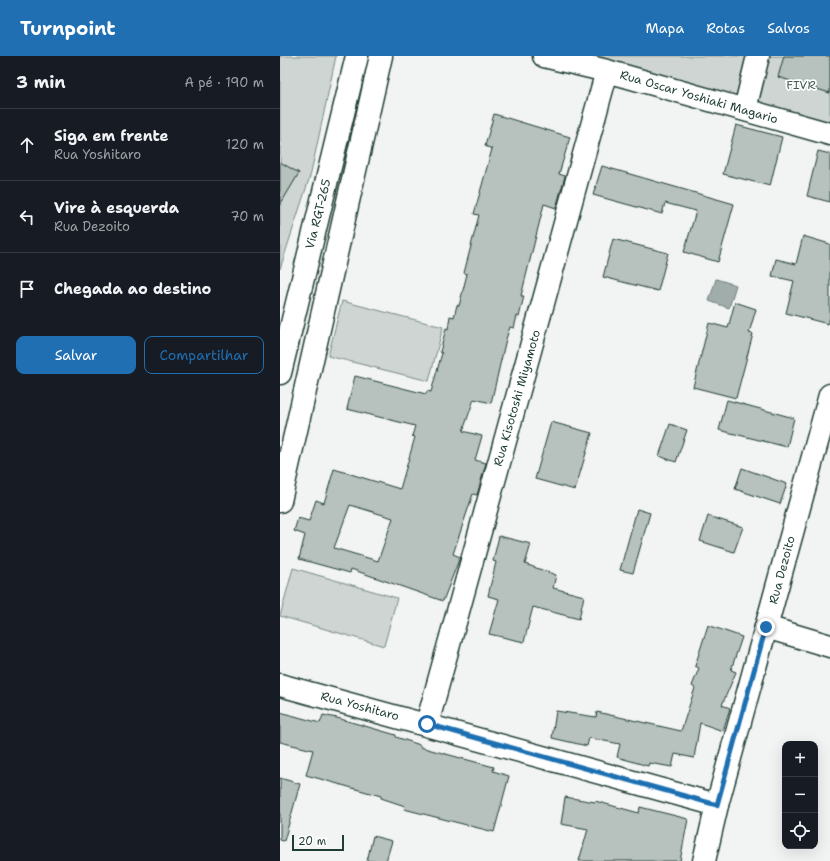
<!DOCTYPE html>
<html lang="pt">
<head>
<meta charset="utf-8">
<style>
	:root { --surface:#171b24; --page:#242831; --text:#f1f3f6; --muted:#9ea1a6; --line:#363941; --accent:#1f6fb2 }
	body { margin:0; font-family:"Shantell Sans",sans-serif; background:var(--page); color:var(--text) }
	.controls { position:absolute; right:12px; bottom:12px; display:grid; overflow:hidden; border-radius:8px; box-shadow:0 4px 16px #0002 }
	.controls button { width:36px; height:36px; display:grid; place-items:center; padding:0; border:0; border-bottom:1px solid var(--line); background:var(--surface); color:var(--text); font:20px sans-serif }
	.scale { position:absolute; left:12px; bottom:10px; width:52px; box-sizing:border-box; padding-left:4px; border:2px solid #1f3d34; border-top:0; font-size:11px; line-height:14px; white-space:nowrap; color:#1f3d34; -webkit-text-stroke:3px #fff; paint-order:stroke }
	.stop { position:absolute; width:12px; height:12px; margin:-9px; border:3px solid #1f6fb2; border-radius:50%; background:#fff }
	.stop.end { background:#1f6fb2; border-color:#fff; box-shadow:0 1px 4px #0008 }
	.list { margin:0; padding:0; list-style:none }
	h2 { display:flex; justify-content:space-between; align-items:center; height:52px; margin:0; padding:0 16px; font-size:17px }
	h2 small { font-size:13px; font-weight:400; color:var(--muted) }
	.list li { display:grid; grid-template-columns:26px 1fr auto; gap:12px; align-items:center; box-sizing:border-box; height:72px; padding:0 16px; border-top:1px solid var(--line) }
	.list b { display:block; font-size:15px; white-space:nowrap }
	.list p { margin:0; font-size:13px; white-space:nowrap; color:var(--muted) }
	.list em { font-size:13px; font-style:normal; color:var(--muted) }
	.actions { display:flex; gap:8px; padding:12px 16px }
	.actions a { flex:1; padding:9px 0; border:1px solid var(--accent); border-radius:8px; text-align:center; font-size:14px; color:var(--accent) }
	.actions .main { background:var(--accent); color:#fff }
	.icon { flex:none; width:22px; height:22px; fill:none; stroke:currentColor; stroke-width:2; stroke-linecap:round; stroke-linejoin:round }
	.map { position:relative; flex:none; width:550px; height:805px; overflow:hidden }
	header { display:flex; align-items:center; gap:24px; box-sizing:border-box; height:56px; padding:0 20px; background:var(--accent); color:#fff }
	header strong { font-size:19px }
	nav { display:flex; gap:22px; margin-inline-start:auto; font-size:14px }
	main { display:flex }
	aside { flex:1; background:var(--surface) }
	.map>svg:first-child { display:block }
	.green { fill:#ced5d3; stroke:#768984 }
	.water { fill:#a1adaa; stroke:#6d807b }
	.building { fill:#b7c1bd; stroke:#1f3d34; fill-rule:evenodd }
	.lines { fill:none; stroke-linecap:round; stroke-linejoin:round }
	.minor-casing { stroke:#1f3d34; stroke-width:25 }
	.minor { stroke:#fff; stroke-width:22 }
	.route { stroke:#1f6fb2; stroke-width:5 }
	.labels { text-anchor:middle; dominant-baseline:central; stroke-width:3.5; stroke-linejoin:round; paint-order:stroke }
	.park-label { font-size:12px; fill:#425b54; stroke:#fff }
	.street-label { font-size:12px; fill:#1f3d34; stroke:#fff }
</style>
</head>
<body>
<header>
<strong>Turnpoint</strong>
<nav><a>Mapa</a><a>Rotas</a><a>Salvos</a></nav>
</header>
<main>
<aside>
<h2>3 min<small>A pé · 190 m</small></h2>
<ul class="list">
<li><svg class="icon" aria-label="ahead" viewBox="0 0 24 24"><path d="M12 20V5M6 11l6-6 6 6"/></svg><div><b>Siga em frente</b><p>Rua Yoshitaro</p></div><em>120 m</em></li>
<li><svg class="icon" aria-label="left" viewBox="0 0 24 24"><path d="M17 20v-9H6M10 6l-5 5 5 5"/></svg><div><b>Vire à esquerda</b><p>Rua Dezoito</p></div><em>70 m</em></li>
<li><svg class="icon" aria-label="arrive" viewBox="0 0 24 24"><path d="M6 21V4h12l-3 4 3 4H6"/></svg><div><b>Chegada ao destino</b></div></li>
</ul>
<div class="actions"><a class="main">Salvar</a><a>Compartilhar</a></div>
</aside>
<div class="map">
<svg width="550" height="805" viewBox="0 0 550 805">
	<rect width="100%" height="100%" fill="#f2f3f3"/>
	<filter id="ink" filterUnits="userSpaceOnUse"><feTurbulence type="fractalNoise" baseFrequency=".025" numOctaves="2"/><feDisplacementMap in="SourceGraphic" scale="8" xChannelSelector="R" yChannelSelector="G"/><feConvolveMatrix kernelMatrix="1 2 1 2 8 2 1 2 1" color-interpolation-filters="sRGB"/></filter>
	<g filter="url(#ink)">
		<g class="green">
			<path d="M0 0H56L31 117 0 213Z"/>
			<path d="M306 0H550V67Z"/>
			<path d="M62 245 163 271 149 325 48 300Z"/>
			<path d="M13 512 117 542 104 590 0 560Z"/>
		</g>
		<path class="water" d="M436 223 456 229 449 252 429 245Z"/>
		<g class="building">
			<path d="M504 0H550V37L498 21Z"/>
			<path d="M214 58 290 81 279 118 285 120 276 152 264 148 241 240H244L239 261 237 260 234 272 230 271 226 283 211 347 194 343 183 375 202 380 195 404 206 407 197 439 193 438 173 498 180 501 163 545 71 513 70 517 19 503 25 479 14 475 18 462 29 465 36 444 44 447 54 413 120 433 135 381 132 380 135 370 67 353 75 320 146 338 147 335 151 336 162 297 160 296 166 272 168 273 170 260 174 261 177 249 179 250 187 218 184 217 199 159 194 158 212 93 205 90ZM70 449 113 462 98 505 54 492Z"/>
			<path d="M456 69 502 81 490 130 443 118Z"/>
			<path d="M538 95 550 98V146L527 140Z"/>
			<path d="M0 106 19 117 0 149Z"/>
			<path d="M322 110 454 148 438 206 404 196 416 155 385 147 382 158 313 139Z"/>
			<path d="M523 180 550 188V261L548 268 506 257 514 225 492 220 496 203 516 208Z"/>
			<path d="M333 183 388 197 378 235 323 221Z"/>
			<path d="M455 246 476 253 469 277 473 278 456 342 413 331 429 267 448 272Z"/>
			<path d="M447 344 514 362 507 391 439 374Z"/>
			<path d="M271 366 312 377 295 434 255 423Z"/>
			<path d="M390 368 407 374 396 406 379 400Z"/>
			<path d="M462 412 507 428 500 448 455 433Z"/>
			<path d="M357 453 370 457 353 517 340 514Z"/>
			<path d="M428 460 463 471 454 496 420 485Z"/>
			<path d="M219 480 251 488 245 508 276 519 273 532 304 540 299 563 253 551 244 586 209 578 219 543 208 540 216 506 213 505Z"/>
			<path d="M428 569 462 581 451 614 456 616 442 649 450 652 443 675 420 667 414 702 395 698 392 711 369 707 368 710 337 701 340 688 309 682 307 690 272 682 276 655 316 661 317 656 401 675 415 632 412 630 419 612 415 610Z"/>
			<path d="M0 656 40 667 43 659 57 662 116 679V681L140 689V691L214 711 213 715 229 720 214 776 124 753 125 750 101 742V740L26 719 33 694 0 686Z"/>
			<path d="M0 722 20 728 4 785 0 784Z"/>
			<path d="M285 741 315 746V745L359 757 360 751 408 763 400 805H299L308 773 281 768Z"/>
			<path d="M93 780 112 785 106 805H87Z"/>
		</g>
		<g class="lines">
			<defs>
				<g id="minor">
					<path d="M264 0 327 15 550 78"/>
					<path d="M465 53 478 0"/>
					<path d="M0 317 77 0"/>
					<path d="M0 445 101 0"/>
					<path d="M486 571 550 590"/>
					<path d="M0 629 437 749"/>
					<path d="M147 668 327 15"/>
					<path d="M424 805 437 749 550 339"/>
				</g>
			</defs>
			<use href="#minor" class="minor-casing"/>
			<use href="#minor" class="minor"/>
		</g>
	</g>
	<g class="lines" filter="url(#ink)">
		<path class="route" d="M147 668 437 749 486 571"/>
	</g>
	<g class="labels">
		<g class="park-label">
			<text x="521" y="29">FIVR</text>
		</g>
		<g class="street-label">
			<text transform="translate(419 41) rotate(16)">Rua Oscar Yoshiaki Magario</text>
			<text transform="translate(38 158) rotate(-76)">Via RGT-265</text>
			<text transform="translate(237 342) rotate(-74)">Rua Kisotoshi Miyamoto</text>
			<text transform="translate(502 514) rotate(-75)">Rua Dezoito</text>
			<text transform="translate(80 650) rotate(15)">Rua Yoshitaro</text>
		</g>
	</g>
</svg>
<div class="controls">
<button>+</button>
<button>−</button>
<button><svg class="icon" aria-label="locate" viewBox="0 0 24 24"><circle cx="12" cy="12" r="6"/><path d="M12 2v4M12 18v4M2 12h4M18 12h4"/></svg></button>
</div>
<div class="scale">20 m</div>
<div class="stop" style="left:147px;top:668px"></div>
<div class="stop end" style="left:486px;top:571px"></div>
</div>
</main>
</body>
</html>
